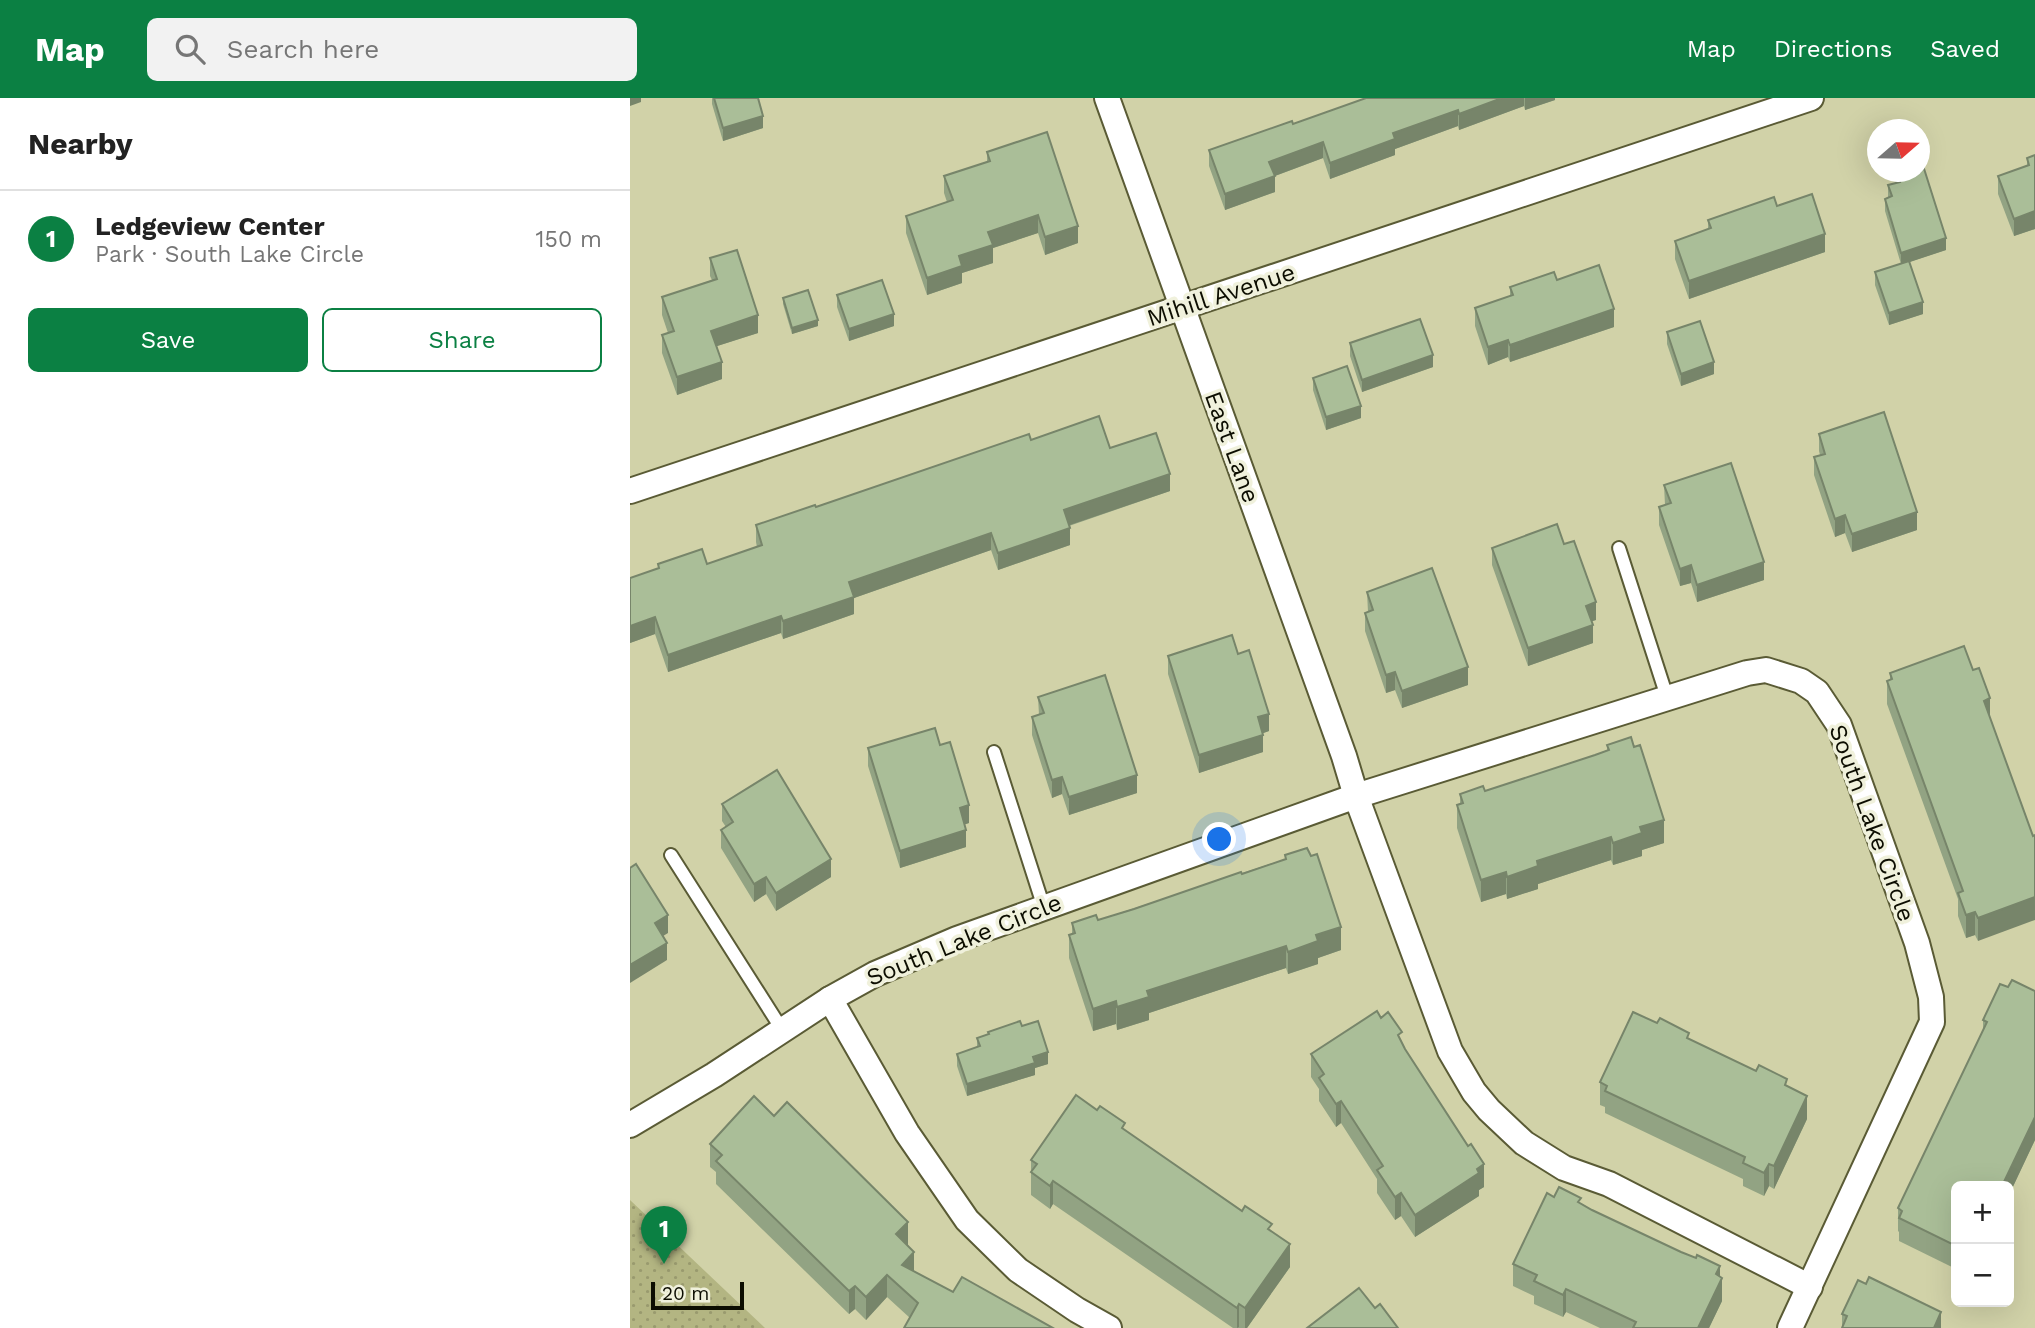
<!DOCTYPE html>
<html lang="en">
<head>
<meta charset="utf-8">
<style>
	:root { --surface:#fff; --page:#f2f2f2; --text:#222; --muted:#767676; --line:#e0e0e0; --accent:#0b8043 }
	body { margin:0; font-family:"Work Sans",sans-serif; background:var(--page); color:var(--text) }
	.controls { position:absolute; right:21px; bottom:21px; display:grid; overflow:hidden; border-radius:10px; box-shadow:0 7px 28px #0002 }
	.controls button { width:63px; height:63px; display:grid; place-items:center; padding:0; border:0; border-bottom:2px solid var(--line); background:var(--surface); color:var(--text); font:35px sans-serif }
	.compass { position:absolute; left:1237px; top:21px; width:63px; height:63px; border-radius:50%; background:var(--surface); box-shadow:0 7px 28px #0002; rotate:70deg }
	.scale { position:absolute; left:21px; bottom:18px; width:93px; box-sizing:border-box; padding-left:7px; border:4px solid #0c0d01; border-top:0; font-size:19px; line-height:24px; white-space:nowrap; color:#0c0d01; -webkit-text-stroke:5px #f0f1dc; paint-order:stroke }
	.you { position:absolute; left:590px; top:742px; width:24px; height:24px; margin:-18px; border:5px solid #fff; border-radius:50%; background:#1a73e8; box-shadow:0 0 0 10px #1a73e833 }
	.badge { display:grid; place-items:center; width:46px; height:46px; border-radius:50%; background:var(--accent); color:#fff; font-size:23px; font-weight:700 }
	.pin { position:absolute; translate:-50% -58px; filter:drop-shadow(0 2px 4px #0008) }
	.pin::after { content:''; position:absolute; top:37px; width:24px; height:21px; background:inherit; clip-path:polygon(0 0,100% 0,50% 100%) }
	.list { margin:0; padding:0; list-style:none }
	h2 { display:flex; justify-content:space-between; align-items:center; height:91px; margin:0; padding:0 28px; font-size:30px }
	h2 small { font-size:23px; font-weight:400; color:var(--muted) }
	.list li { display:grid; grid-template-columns:46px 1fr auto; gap:21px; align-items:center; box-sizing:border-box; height:98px; padding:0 28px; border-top:2px solid var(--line) }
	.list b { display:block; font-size:26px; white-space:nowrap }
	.list p { margin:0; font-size:23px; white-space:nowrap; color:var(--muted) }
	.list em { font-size:23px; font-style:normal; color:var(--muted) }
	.actions { display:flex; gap:14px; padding:21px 28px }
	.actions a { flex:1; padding:16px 0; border:2px solid var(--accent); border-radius:10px; text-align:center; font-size:24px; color:var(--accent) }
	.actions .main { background:var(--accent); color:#fff }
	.icon { flex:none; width:38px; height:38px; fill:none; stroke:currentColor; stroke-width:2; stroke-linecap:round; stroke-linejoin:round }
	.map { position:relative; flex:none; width:1405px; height:1230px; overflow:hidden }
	header { display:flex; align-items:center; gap:42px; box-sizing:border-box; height:98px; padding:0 35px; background:var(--accent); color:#fff }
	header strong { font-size:33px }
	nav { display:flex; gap:38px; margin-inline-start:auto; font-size:24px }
	.search { width:490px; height:63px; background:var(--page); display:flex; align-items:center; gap:18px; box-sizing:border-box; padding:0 24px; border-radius:10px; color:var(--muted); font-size:26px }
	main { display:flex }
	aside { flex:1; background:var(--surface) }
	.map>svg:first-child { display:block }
	.park { fill:url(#park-dots) }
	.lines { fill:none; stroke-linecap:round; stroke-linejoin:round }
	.service-casing { stroke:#5a5b35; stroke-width:16 }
	.minor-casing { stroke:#5a5b35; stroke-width:28 }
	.service { stroke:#fff; stroke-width:12 }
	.minor { stroke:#fff; stroke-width:24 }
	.wall { fill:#92a383 }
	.shaded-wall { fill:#77856a }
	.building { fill:#aabe98; stroke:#77856a; stroke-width:2 }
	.labels { text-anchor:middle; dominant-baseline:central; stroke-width:7; stroke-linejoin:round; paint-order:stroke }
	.street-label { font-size:24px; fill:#0c0d01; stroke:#f0f1dc }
</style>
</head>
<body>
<header>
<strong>Map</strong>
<div class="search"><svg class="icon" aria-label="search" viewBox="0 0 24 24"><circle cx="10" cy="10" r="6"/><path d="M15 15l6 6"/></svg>Search here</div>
<nav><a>Map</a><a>Directions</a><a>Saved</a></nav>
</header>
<main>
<aside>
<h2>Nearby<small></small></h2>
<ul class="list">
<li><span class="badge">1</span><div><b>Ledgeview Center</b><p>Park · South Lake Circle</p></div><em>150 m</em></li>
</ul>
<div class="actions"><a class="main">Save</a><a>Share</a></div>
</aside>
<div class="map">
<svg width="1405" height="1230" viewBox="0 0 1405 1230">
	<defs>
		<pattern id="park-dots" width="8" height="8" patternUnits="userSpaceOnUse" patternTransform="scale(1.75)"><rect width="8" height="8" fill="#b3b582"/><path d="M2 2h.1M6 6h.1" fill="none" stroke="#999a6e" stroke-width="1.8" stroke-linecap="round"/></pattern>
	</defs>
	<rect width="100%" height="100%" fill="#d1d2a8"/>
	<path class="park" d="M0 1102 135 1230H0Z"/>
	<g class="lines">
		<defs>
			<g id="service">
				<path d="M989 450 1037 599"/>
				<path d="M364 654 414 810"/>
				<path d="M41 757 153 933"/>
			</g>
			<g id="minor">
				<path d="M477 0 714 658 726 698 1117 575 1136 572 1171 583 1187 594 1209 627 1287 845 1301 899 1302 924 1160 1230"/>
				<path d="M0 393 1181 0"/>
				<path d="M200 901 277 1035 337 1122 388 1172 447 1212 479 1230"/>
				<path d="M0 1027 84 977 200 901 245 876 327 841 726 698 820 953 844 994 859 1012 894 1045 934 1070 979 1086 1180 1189"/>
			</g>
		</defs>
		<use href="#service" class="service-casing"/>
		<use href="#minor" class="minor-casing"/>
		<use href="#service" class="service"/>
		<use href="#minor" class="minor"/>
	</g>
	<g class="wall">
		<path d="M82 0H128L133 30 93 43 82 6Z"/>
		<path d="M736 0H925V2L895 12 894 8 829 32 828 28 765 51V57L700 81 693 60 645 78V94L595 112 579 68V52L663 26Z"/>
		<path d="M357 54 448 145 415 157 408 135 363 150V165L332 175V185L297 197 276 135V118L317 104 314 95V78L357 64Z"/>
		<path d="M1405 57V131L1384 138 1368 96V78L1397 68V60Z"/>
		<path d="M1264 74H1290L1316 152 1279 164 1293 216 1259 227 1245 187V174L1271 166 1255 113V101L1258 99V87L1266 85Z"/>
		<path d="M1147 108 1195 154 1059 201 1045 161V143L1078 131V122Z"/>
		<path d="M80 160 128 235 87 248 92 281 47 297 32 255V237L38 235 32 217V199L82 182 80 178Z"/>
		<path d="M927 182 984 229 880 264 878 259 858 267 845 228V210L880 198V189Z"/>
		<path d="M207 197 264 228 219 243 207 209Z"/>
		<path d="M153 200 188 228 162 236 153 206Z"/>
		<path d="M1037 234 1084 276 1051 288 1037 246Z"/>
		<path d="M720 245 803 269 732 294 720 258Z"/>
		<path d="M683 280 731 320 696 332 683 292Z"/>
		<path d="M1189 336 1287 432 1222 454 1215 435 1205 439 1184 377V359L1190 357 1189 353Z"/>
		<path d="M401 342 480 350 540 393 439 428 440 447 368 472 361 452 224 500V516L153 541 151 535 38 574 25 536 0 545V480L28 471V466H77L127 449 126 444V427Z"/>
		<path d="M1034 387 1134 482 1067 504 1061 485 1050 488 1029 427V409L1035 407Z"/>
		<path d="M934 446 966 522 962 523 963 545 898 568 862 467V450Z"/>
		<path d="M737 494 838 587 772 610 765 592 756 595 735 533V515L738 514Z"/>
		<path d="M608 556 639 633 633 635V654L569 675 538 576V558Z"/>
		<path d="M1343 572 1360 600 1348 843 1345 837 1336 840 1328 818V801L1257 606V583L1260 582V575Z"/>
		<path d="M408 599 507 695 439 717 432 696 422 700 402 637V619L409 617Z"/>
		<path d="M310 647 339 725 335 726 336 749 270 770 238 668V650Z"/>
		<path d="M977 647 1034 745 1012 752V758L983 767 981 762 908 786V791L877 801 876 796 851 804 827 730V707L830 706V696L855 693 965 657 977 652Z"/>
		<path d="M92 706 201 779 146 813 136 796 124 804 91 750V732L96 729 92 723Z"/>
		<path d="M655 757 711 852 688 860V866L658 876 656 870 519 915V922L487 932 486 926 463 933 439 860V837L442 836V825L468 822 655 761Z"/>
		<path d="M1378 889 1405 893V1042L1379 1097V1088H1326V1171L1269 1143V1134L1268 1133V1110L1353 932V922Z"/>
		<path d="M751 920 772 945 854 1089 849 1092V1098L785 1139 771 1118 765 1122 747 1095V1081L711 1025 706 1029 689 1003V991L681 979V956Z"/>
		<path d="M392 928 418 966 405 970V977L337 998 327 968V956L347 949V940L358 937V934Z"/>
		<path d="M1059 941 1157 989 1177 1021 1144 1091 1139 1088 1134 1098 1113 1088V1081L975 1015V1009L970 1007V984Z"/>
		<path d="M495 1032 642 1133 660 1169 617 1230H603L423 1106 420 1111 401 1097V1062Z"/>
		<path d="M80 1046 278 1147H277L284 1173 323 1194 423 1230 280 1220 257 1199 236 1222 225 1211 219 1216 86 1086V1074L80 1069Z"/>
		<path d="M924 1099 951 1105 962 1112 1090 1179 1092 1203 1079 1230H970L936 1214 933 1219 904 1206V1198L883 1188V1166Z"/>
		<path d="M1212 1216 1311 1230H1212Z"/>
	</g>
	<g class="shaded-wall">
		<path d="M0 0H11V4L0 8Z"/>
		<path d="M872 0H894V8L829 32V16Z"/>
		<path d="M895 0H925V2L895 12Z"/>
		<path d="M828 12V28L765 51V57L700 81V65L763 35Z"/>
		<path d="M133 18V30L93 43V30Z"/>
		<path d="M693 44V60L639 80V64Z"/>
		<path d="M645 78V94L595 112V96Z"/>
		<path d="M1405 113V131L1384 138V121Z"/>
		<path d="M408 117V135L363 150V165L332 175V185L297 197V180L329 158 358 134Z"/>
		<path d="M448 128V145L415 157V139Z"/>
		<path d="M1195 136V154L1059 201V183Z"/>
		<path d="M1316 140V152L1271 167V155Z"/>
		<path d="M1293 204V216L1259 227V215Z"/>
		<path d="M984 211V229L880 264V247Z"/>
		<path d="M264 216V228L219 243V231Z"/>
		<path d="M128 217V235L81 250V233Z"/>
		<path d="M188 222V228L162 236V230Z"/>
		<path d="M878 242V259L858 267V249Z"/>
		<path d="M803 257V269L732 294V282Z"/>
		<path d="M92 264V281L47 297V279Z"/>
		<path d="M1084 264V276L1051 288V276Z"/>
		<path d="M731 308V320L696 332V319Z"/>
		<path d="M540 376V393L434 429V412Z"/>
		<path d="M1287 414V432L1222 454V436Z"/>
		<path d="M1215 417V435L1205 439V421Z"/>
		<path d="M440 430V447L368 472V455Z"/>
		<path d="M361 435V452L224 500V516L153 541V523L219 484Z"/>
		<path d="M1134 464V482L1067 504V487Z"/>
		<path d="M1061 467V485L1050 488V471Z"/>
		<path d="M966 504V522L956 525V508Z"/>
		<path d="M151 518V535L38 574V557Z"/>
		<path d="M25 519V536L0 545V528Z"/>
		<path d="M963 527V545L898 568V550Z"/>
		<path d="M838 569V587L772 610V593Z"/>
		<path d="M765 574V592L756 595V577Z"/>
		<path d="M1360 600V623L1354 603Z"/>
		<path d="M639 616V633L628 637V619Z"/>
		<path d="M633 637V654L569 675V657Z"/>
		<path d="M507 677V695L439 717V699Z"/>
		<path d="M432 679V696L422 700V682Z"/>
		<path d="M339 707V725L330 728V710Z"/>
		<path d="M1034 722V745L1012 752V758L983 767V745L1010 729Z"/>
		<path d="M336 732V749L270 770V753Z"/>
		<path d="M981 739V762L908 786V791L877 801V779L907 763Z"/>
		<path d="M201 761V779L146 813V795Z"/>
		<path d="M876 774V796L851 804V782Z"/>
		<path d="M136 779V796L124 804V786Z"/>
		<path d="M1405 799V822L1348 843V820Z"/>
		<path d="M1345 814V837L1336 840V817Z"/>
		<path d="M38 817V835L25 843V825Z"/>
		<path d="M711 829V852L688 860V866L658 876V854L686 837Z"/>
		<path d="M37 845V862L0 885V867Z"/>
		<path d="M656 848V870L519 915V922L487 932V909L517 893Z"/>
		<path d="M486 903V926L463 933V911Z"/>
		<path d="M418 954V966L405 970V977L337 998V986Z"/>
		<path d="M1177 998V1021L1144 1091V1068Z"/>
		<path d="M711 1003V1025L706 1029V1006Z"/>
		<path d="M1405 1019V1042L1379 1097V1088H1372Z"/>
		<path d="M854 1066V1089L849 1092V1098L785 1139V1117Z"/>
		<path d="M1139 1066V1088L1134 1098V1075Z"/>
		<path d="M423 1083V1106L420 1111V1088Z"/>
		<path d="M771 1095V1118L765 1122V1099Z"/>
		<path d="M278 1124V1147L266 1159V1136Z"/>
		<path d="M660 1146V1169L617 1230H615V1210Z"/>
		<path d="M284 1154V1177L272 1167Z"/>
		<path d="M1090 1168V1183L1092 1180V1203L1079 1230H1068L1086 1176Z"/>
		<path d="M257 1177V1199L236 1222V1199Z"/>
		<path d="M225 1188V1211L219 1216V1193Z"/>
		<path d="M936 1191V1214L933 1219V1197Z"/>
		<path d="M609 1206V1229L607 1230V1210Z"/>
		<path d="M1311 1214V1230H1304Z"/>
	</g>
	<g class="building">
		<path d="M84 0H128L133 18 93 30Z"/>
		<path d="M736 0H872L829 16 828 12 763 35 765 41 700 65 693 44 639 64 645 78 595 96 579 52 662 23 663 26Z"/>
		<path d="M417 34 448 128 415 139 408 117 358 134 363 147 329 158 332 168 297 180 276 118 323 102 314 78 360 63 357 54Z"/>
		<path d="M1405 57V113L1384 121 1368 78 1399 67 1397 60Z"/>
		<path d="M1290 58 1316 140 1271 155 1255 101 1262 98 1258 87 1270 84 1267 74H1290Z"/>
		<path d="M1182 96 1195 136 1059 183 1045 143 1081 130 1078 122 1144 99 1147 108Z"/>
		<path d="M107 152 128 217 81 233 92 264 47 279 32 237 44 233 32 199 87 181 80 160Z"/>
		<path d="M1279 163 1293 204 1259 215 1245 174Z"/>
		<path d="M969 167 984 211 880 247 878 242 858 249 845 210 883 197 880 189 924 174 927 182Z"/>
		<path d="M252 182 264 216 219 231 207 197Z"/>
		<path d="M178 192 188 222 162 230 153 200Z"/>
		<path d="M790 221 803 257 732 282 720 245Z"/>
		<path d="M1070 223 1084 264 1051 276 1037 234Z"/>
		<path d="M717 268 731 308 696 319 683 280Z"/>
		<path d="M1254 314 1287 414 1222 436 1215 417 1205 421 1184 359 1195 356 1189 336Z"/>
		<path d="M469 318 480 350 526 335 540 376 434 412 440 430 368 455 361 435 219 484 224 499 153 523 151 518 38 557 25 519 0 528V480L29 470 28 466 72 451 77 466 132 447 126 427 185 407 186 409 399 336 401 342Z"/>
		<path d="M1101 365 1134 464 1067 487 1061 467 1050 471 1029 409 1041 405 1034 387Z"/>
		<path d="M927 426 934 446 944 443 966 504 956 508 963 527 898 550 862 450Z"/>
		<path d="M802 470 838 569 772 593 765 574 756 577 735 515 743 512 737 494Z"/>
		<path d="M602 537 608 556 619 552 639 616 628 619 633 637 569 657 538 558Z"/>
		<path d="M1334 548 1343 572 1349 570 1360 600 1354 603 1403 738 1405 737V799L1348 820 1345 814 1336 817 1328 795 1333 793 1257 583 1262 581 1260 575Z"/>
		<path d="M475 577 507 677 439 699 432 679 422 682 402 619 414 615 408 599Z"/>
		<path d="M305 630 310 647 320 644 339 707 330 710 336 732 270 753 238 650Z"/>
		<path d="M1001 639 1004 649 1010 647 1034 722 1010 729 1012 735 983 745 981 739 907 763 908 768 877 779 876 774 851 782 827 707 833 705 830 696 853 688 855 693 965 657 979 652 977 647Z"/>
		<path d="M147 672 201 761 146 795 136 779 124 786 91 732 103 724 92 706Z"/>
		<path d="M677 750 681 758 687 756 711 829 686 837 688 843 658 854 656 848 517 893 519 899 487 909 486 903 463 911 439 837 445 835 442 825 466 817 468 822 504 811 611 774 612 776 656 761 655 757Z"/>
		<path d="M6 766 38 817 25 825 37 845 0 867V770Z"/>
		<path d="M1382 882 1405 893V1019L1372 1088H1326V1148L1269 1120 1272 1113 1268 1110 1357 924 1353 922 1370 886 1378 889Z"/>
		<path d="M747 913 751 920 758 914 772 934 768 937 775 951 838 1048 841 1046 854 1066 847 1071 849 1075 785 1117 771 1095 765 1099 747 1072 753 1068 711 1003 706 1006 689 980 694 976 681 956Z"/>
		<path d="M1003 914 1027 925 1030 920 1059 935 1057 940 1126 973 1129 967 1157 981 1155 987 1177 998 1144 1068 1139 1066 1134 1075 1113 1065 1115 1059 975 993 977 988 970 984Z"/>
		<path d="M390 923 392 928 408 923 418 954 403 959 405 965 337 986 327 956 350 948 347 940 359 936 358 934Z"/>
		<path d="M446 997 467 1012 470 1008 495 1025 492 1030 612 1113 615 1108 642 1126 638 1131 660 1146 615 1210 609 1206 607 1210 423 1083 420 1088 401 1074 407 1066 401 1062Z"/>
		<path d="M124 998 144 1018 157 1004 278 1124 266 1136 284 1154 272 1167 323 1194 332 1179 423 1230H274L288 1205 257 1177 236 1199 225 1188 219 1193 86 1063 92 1057 80 1046Z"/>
		<path d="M929 1089 951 1100 948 1104 962 1112 1051 1154 1066 1160 1067 1157 1090 1168 1086 1176 1092 1180 1068 1230H1003L1006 1224 936 1191 933 1197 904 1183 907 1177 883 1166 917 1095 924 1099Z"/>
		<path d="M1239 1179 1311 1214 1304 1230H1212L1217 1218 1212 1216 1228 1182 1236 1186Z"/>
		<path d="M729 1190 745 1210 750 1206 768 1230H677Z"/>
	</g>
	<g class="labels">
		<g class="street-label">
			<text transform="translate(591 197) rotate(-18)">Mihill Avenue</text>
			<text transform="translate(602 349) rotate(70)">East Lane</text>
			<text transform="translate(1242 725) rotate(70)">South Lake Circle</text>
			<text transform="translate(334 842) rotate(-22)">South Lake Circle</text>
		</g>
	</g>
</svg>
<div class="controls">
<button>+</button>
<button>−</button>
</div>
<svg class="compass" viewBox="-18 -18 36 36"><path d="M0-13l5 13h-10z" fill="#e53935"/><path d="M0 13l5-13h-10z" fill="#767676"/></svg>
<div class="scale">20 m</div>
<div class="you"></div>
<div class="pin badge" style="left:34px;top:1166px">1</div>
</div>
</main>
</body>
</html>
